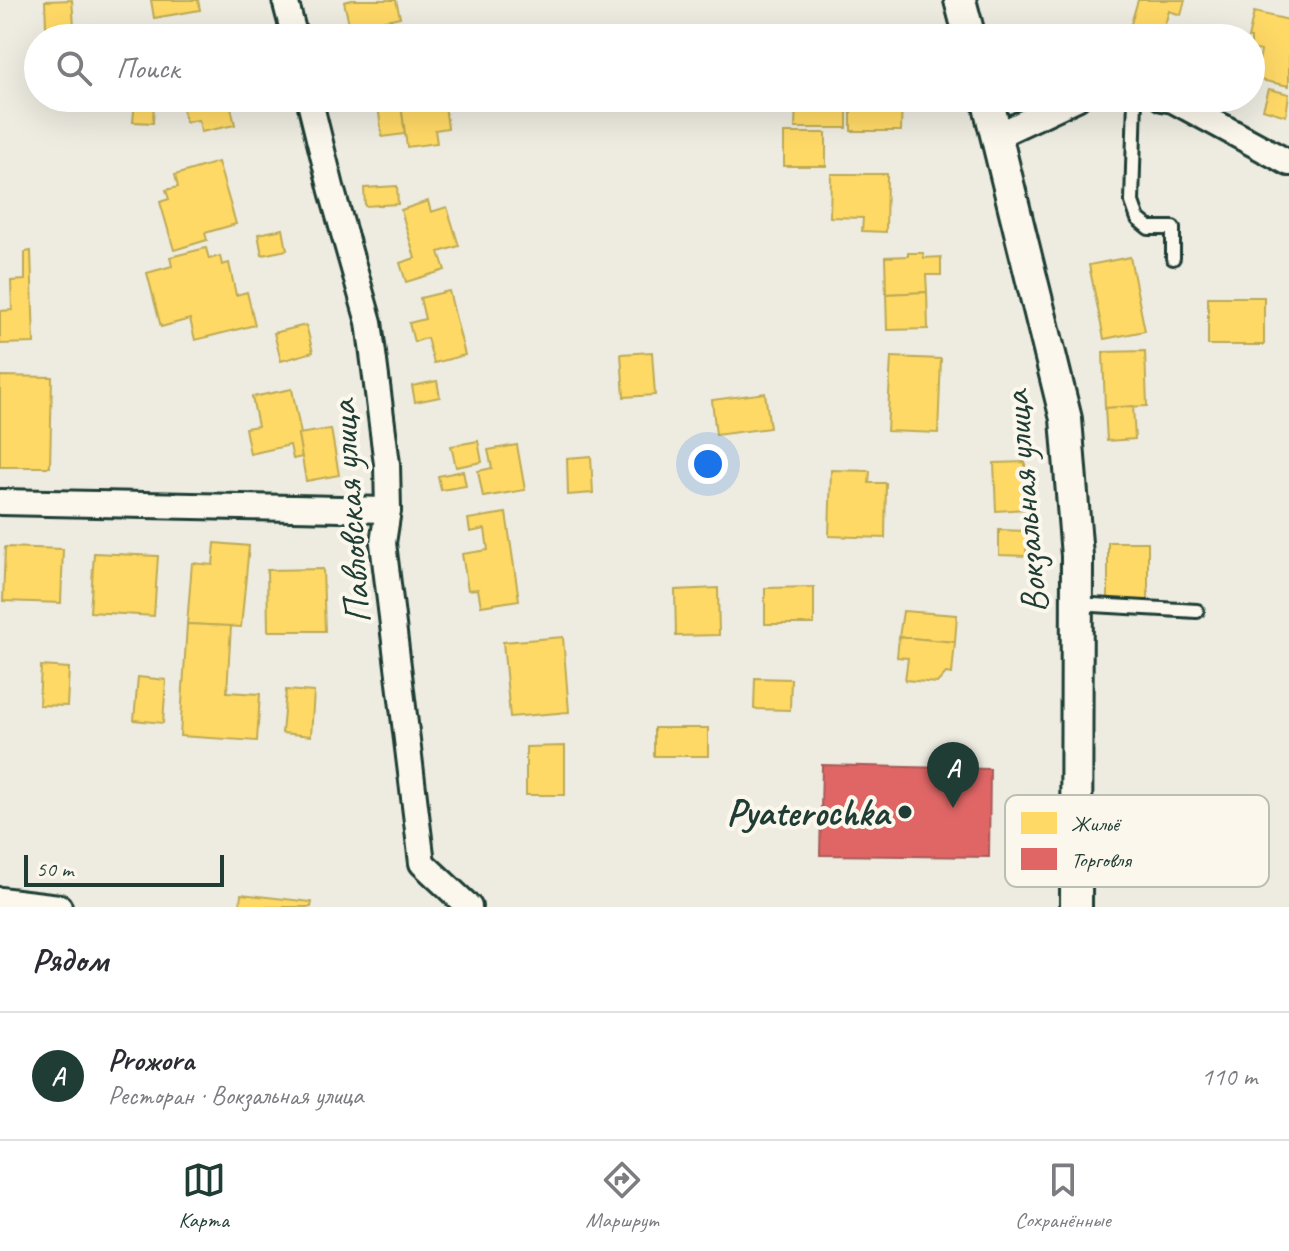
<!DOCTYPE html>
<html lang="ru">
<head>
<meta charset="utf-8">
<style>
	:root { --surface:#fff; --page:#f7f7f7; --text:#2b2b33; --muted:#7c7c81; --line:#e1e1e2; --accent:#1f3d34 }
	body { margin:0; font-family:Caveat,sans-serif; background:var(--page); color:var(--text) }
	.scale { position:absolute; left:24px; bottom:20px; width:200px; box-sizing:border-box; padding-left:8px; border:4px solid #1f3d34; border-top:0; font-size:22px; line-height:28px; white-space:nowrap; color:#1f3d34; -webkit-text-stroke:6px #fbf7ec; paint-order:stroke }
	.you { position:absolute; left:708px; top:464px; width:28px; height:28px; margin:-20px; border:6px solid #fff; border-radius:50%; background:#1a73e8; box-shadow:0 0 0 12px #1a73e833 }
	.badge { display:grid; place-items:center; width:52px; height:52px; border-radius:50%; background:var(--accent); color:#fff; font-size:26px; font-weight:700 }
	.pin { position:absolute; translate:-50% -66px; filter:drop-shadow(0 2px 4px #0008) }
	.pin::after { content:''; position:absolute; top:42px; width:28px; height:24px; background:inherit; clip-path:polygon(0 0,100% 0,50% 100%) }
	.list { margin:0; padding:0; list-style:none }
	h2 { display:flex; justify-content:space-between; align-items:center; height:104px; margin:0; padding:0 32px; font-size:34px }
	h2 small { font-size:26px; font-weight:400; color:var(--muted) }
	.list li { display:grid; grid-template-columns:52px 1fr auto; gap:24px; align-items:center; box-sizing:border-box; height:128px; padding:0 32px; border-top:2px solid var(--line) }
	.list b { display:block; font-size:30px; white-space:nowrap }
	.list p { margin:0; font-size:26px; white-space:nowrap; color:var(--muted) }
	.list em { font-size:26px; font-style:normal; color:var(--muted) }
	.icon { flex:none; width:44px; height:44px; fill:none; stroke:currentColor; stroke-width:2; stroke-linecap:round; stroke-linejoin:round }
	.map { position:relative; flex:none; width:1289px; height:907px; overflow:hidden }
	.search { position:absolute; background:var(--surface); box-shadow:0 8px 32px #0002; left:24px; right:24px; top:24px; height:88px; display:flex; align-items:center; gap:20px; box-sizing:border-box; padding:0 28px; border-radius:44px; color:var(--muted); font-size:30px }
	.sheet { height:232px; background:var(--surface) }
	nav { display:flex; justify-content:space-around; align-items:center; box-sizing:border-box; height:112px; border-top:2px solid var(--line); background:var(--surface); font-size:22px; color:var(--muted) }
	nav a { display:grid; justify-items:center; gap:4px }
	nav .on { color:var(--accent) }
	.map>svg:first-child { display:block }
	.homes { fill:#ffd966; stroke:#bcaa57; stroke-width:2 }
	.shops { fill:#e06666; stroke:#a65a57; stroke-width:2 }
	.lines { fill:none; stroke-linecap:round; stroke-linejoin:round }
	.service-casing { stroke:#1f3d34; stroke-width:18 }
	.minor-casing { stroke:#1f3d34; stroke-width:30 }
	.tertiary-casing { stroke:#1f3d34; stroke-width:36 }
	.service { stroke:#fbf7ec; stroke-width:12 }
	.minor { stroke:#fbf7ec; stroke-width:24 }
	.tertiary { stroke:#fbf7ec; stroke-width:30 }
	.poi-dot { fill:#1f3d34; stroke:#fbf7ec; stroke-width:3 }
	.labels { text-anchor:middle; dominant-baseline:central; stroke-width:8; stroke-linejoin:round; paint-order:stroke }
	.street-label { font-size:38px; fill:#1f3d34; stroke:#fbf7ec }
	.poi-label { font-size:38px; font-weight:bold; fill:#1f3d34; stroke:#fbf7ec; text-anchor:end }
	.key { fill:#fbf7ec; stroke:#b9bfb5; stroke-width:2 }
	.key-label { font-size:22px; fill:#1f3d34 }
</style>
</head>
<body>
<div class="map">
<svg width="1289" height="907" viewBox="0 0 1289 907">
	<rect width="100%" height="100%" fill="#eeece1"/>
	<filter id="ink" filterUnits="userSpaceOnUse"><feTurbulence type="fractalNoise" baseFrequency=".0125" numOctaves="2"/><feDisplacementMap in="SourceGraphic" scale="16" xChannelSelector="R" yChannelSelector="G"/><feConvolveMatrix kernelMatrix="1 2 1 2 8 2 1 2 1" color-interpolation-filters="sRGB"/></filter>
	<g filter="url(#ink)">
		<g class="homes">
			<path d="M72 0 74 25 46 27 45 1Z"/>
			<path d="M151 0H198L200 10 154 18Z"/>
			<path d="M352 0H396L400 17 350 28 344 2Z"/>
			<path d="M1138 0H1185L1181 15 1169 11 1161 38H1130L1127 37Z"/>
			<path d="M1254 12 1289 20V86L1255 79 1261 51 1251 49V38H1248Z"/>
			<path d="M391 19 395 38H338L336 31Z"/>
			<path d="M1269 89 1289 94 1286 116 1263 109Z"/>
			<path d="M191 98H229L235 125 201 132 199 120 186 122 182 105 192 103Z"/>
			<path d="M377 98H400L405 134 382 137Z"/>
			<path d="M400 98H444L448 128 435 130 437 143 407 147Z"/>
			<path d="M796 98H847V128H795Z"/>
			<path d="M851 98H902L901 131H851Z"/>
			<path d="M135 100 154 101 153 123 133 122Z"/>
			<rect x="784" y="133" width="42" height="33"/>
			<path d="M218 162 236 224 205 233 207 240 174 250 160 202 169 199 166 190 178 187 175 175Z"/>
			<path d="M831 174H887L886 232 862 231 863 218 830 217Z"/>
			<path d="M397 186 398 204 365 206 364 188Z"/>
			<path d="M428 201 431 212 447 207 459 246 439 252 445 270 406 282 400 263 415 258 401 210Z"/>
			<path d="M283 229 287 250 262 255 258 234Z"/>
			<path d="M206 248 209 259 220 256 222 265 229 263 236 295 247 292 255 325 195 340 190 319 161 327 147 273 172 266 170 257Z"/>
			<path d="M31 251 34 343 0 344V311L12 310 11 281 25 280V252Z"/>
			<path d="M908 253H923L924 258 941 257V275H926L927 292 886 294 885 257 908 256Z"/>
			<path d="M1130 257 1145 331 1104 339 1089 265Z"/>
			<path d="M449 291 465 355 434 363 427 338 414 342 409 323 425 319 420 298Z"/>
			<path d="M927 292 928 329 887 330 886 294Z"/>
			<rect x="1208" y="297" width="56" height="48"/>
			<path d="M306 325 313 352 281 361 274 333Z"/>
			<path d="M1145 351 1147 406 1105 408 1103 352Z"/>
			<path d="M652 352 655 395 624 397 621 354Z"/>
			<path d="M891 357 941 359 938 433 887 431Z"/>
			<path d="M0 376 52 377 50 467H0Z"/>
			<path d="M437 381 440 397 415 402 412 386Z"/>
			<path d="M292 389 301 434H298L302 457 293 459 290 445 250 454 245 428 258 426 252 397Z"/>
			<path d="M765 393 770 428 716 435 712 400Z"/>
			<path d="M1133 406 1135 439 1107 441 1105 408Z"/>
			<path d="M331 429 339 475 306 481 298 434Z"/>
			<path d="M478 441 482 462 456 467 451 446Z"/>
			<path d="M517 445 525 490 483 497 478 471 492 468 488 450Z"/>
			<path d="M591 456 593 493 568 495 567 458Z"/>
			<path d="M1025 462 1027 509 996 511 994 463Z"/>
			<path d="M831 470 870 471 869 483H886L885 538 829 536Z"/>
			<path d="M463 471 466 486 441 490 438 476Z"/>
			<path d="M506 513 519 600 481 606 478 589 468 590 462 554 488 550 485 529 470 532 468 519Z"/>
			<path d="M999 530 1027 531 1026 556 999 555Z"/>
			<rect x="1108" y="542" width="40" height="58"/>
			<path d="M215 543 249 546 241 627 187 624 192 563 213 565Z"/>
			<path d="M5 547 63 549 61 603 3 601Z"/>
			<path d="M94 553 158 556 154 616 90 612Z"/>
			<path d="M323 569 325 631H268L267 570Z"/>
			<path d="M814 587V624H765V588Z"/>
			<path d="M718 588 719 635 676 636 675 590Z"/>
			<path d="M903 611 957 615 955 642 899 637Z"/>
			<path d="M187 624 231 626 227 692 260 694 257 741 180 736Z"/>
			<path d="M563 637 569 712 510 717 503 642Z"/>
			<path d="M899 637 955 642 952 674 946 673 937 683 905 680 908 658 897 657Z"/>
			<path d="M41 666 69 668 67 706 39 705Z"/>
			<path d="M138 677 166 680 163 723 134 720Z"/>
			<path d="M755 678 791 679 790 710 754 709Z"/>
			<path d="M286 690 314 692 311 736 282 733Z"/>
			<rect x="654" y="728" width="54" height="28"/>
			<path d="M565 746V795H526V747Z"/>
			<path d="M241 894 312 902 311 907H240Z"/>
		</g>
		<path class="shops" d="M822 765 990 769 989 857 820 855Z"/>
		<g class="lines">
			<defs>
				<g id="service">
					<path d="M1135 98 1132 202 1138 219 1149 228H1173V258"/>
					<path d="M1076 604 1197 611"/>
				</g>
				<g id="minor">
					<path d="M285 0 295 38"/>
					<path d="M309 98 332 191 369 322 387 464 388 510 383 543 422 863 469 907"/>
					<path d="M1162 98 1173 100 1289 163"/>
					<path d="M998 135 1077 98"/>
					<path d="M0 502 388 510"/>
					<path d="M0 900 59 907"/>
				</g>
				<g id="tertiary">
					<path d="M960 0 970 38"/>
					<path d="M987 98 1066 419 1077 556 1076 907"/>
				</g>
			</defs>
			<use href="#service" class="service-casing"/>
			<use href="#minor" class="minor-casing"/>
			<use href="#tertiary" class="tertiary-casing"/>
			<use href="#service" class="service"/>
			<use href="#minor" class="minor"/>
			<use href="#tertiary" class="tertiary"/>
		</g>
	</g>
	<circle class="poi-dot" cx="905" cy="812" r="8"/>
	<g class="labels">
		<g class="street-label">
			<text transform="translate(1025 502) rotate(-95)">Вокзальная улица</text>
			<text transform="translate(350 512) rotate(-94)">Павловская улица</text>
		</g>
		<g class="poi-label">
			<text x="889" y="812">Pyaterochka</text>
		</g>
	</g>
	<rect x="1005" y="795" width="264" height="92" rx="12" class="key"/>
	<rect x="1021" y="812" width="36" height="22" fill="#ffd966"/>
	<rect x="1021" y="848" width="36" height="22" fill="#e06666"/>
	<g class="key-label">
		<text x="1071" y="831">Жильё</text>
		<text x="1071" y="867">Торговля</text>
	</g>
</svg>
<div class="scale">50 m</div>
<div class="you"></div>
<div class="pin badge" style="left:953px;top:808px">A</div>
<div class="search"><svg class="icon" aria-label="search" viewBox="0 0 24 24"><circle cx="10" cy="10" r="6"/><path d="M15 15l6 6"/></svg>Поиск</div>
</div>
<section class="sheet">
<h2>Рядом<small></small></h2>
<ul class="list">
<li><span class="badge">A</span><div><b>Proжora</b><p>Ресторан · Вокзальная улица</p></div><em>110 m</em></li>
</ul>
</section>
<nav>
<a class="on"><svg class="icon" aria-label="map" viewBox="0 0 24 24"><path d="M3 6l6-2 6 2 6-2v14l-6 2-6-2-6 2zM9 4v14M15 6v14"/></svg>Карта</a>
<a><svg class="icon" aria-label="directions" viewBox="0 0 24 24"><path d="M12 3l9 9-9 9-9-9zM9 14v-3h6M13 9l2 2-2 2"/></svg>Маршрут</a>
<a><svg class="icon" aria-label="saved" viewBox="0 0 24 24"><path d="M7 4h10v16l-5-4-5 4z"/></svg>Сохранённые</a>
</nav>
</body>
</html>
